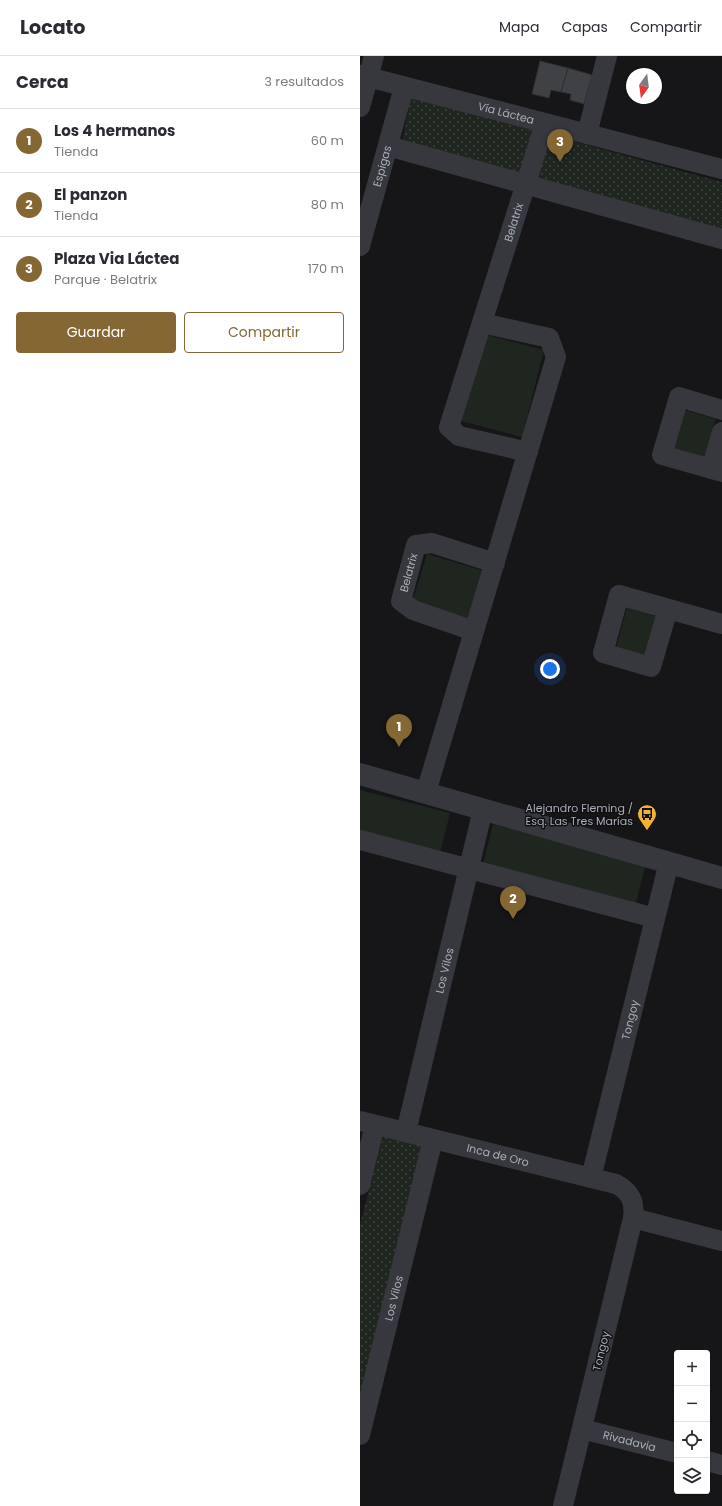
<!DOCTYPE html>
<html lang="es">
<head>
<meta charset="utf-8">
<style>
	:root { --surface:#fff; --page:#f7f7f7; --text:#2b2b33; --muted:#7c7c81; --line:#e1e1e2; --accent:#856733 }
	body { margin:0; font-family:Poppins,sans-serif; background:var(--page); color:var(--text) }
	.controls { position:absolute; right:12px; bottom:12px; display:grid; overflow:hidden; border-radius:4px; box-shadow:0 1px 3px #0004 }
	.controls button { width:36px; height:36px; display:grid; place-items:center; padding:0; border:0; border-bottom:1px solid var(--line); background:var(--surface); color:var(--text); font:20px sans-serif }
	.compass { position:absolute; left:266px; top:12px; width:36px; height:36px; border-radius:50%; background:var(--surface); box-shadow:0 1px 3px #0004; rotate:194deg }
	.you { position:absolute; left:190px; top:613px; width:14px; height:14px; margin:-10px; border:3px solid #fff; border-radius:50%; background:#1a73e8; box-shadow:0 0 0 6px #1a73e833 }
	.badge { display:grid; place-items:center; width:26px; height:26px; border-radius:50%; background:var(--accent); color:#fff; font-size:13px; font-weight:700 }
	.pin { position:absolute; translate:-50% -33px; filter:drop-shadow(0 1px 2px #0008) }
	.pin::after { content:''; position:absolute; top:21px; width:14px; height:12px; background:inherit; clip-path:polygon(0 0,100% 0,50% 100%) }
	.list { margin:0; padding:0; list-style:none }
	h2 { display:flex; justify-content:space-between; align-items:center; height:52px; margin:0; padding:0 16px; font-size:17px }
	h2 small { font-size:13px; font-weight:400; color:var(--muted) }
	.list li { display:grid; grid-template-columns:26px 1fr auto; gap:12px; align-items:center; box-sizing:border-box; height:64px; padding:0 16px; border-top:1px solid var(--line) }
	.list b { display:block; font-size:15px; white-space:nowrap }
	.list p { margin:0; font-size:13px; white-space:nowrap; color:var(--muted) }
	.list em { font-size:13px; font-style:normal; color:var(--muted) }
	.actions { display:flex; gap:8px; padding:12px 16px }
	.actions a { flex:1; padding:9px 0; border:1px solid var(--accent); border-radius:4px; text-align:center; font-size:14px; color:var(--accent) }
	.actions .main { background:var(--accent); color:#fff }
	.icon { flex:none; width:22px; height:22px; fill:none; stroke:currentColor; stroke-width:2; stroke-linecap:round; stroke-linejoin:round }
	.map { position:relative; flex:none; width:362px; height:1450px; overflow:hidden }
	header { display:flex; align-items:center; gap:24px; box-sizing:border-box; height:56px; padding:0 20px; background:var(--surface); border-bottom:1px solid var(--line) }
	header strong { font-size:19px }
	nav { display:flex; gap:22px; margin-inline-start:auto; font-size:14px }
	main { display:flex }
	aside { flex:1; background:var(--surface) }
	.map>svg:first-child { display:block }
	.green { fill:#1e261f }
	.park { fill:url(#park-dots) }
	.building { fill:#404145; stroke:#303034 }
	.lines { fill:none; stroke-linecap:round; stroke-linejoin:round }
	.minor { stroke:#37383d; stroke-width:20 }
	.tertiary { stroke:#37383d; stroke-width:22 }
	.labels { text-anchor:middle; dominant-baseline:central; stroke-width:3; stroke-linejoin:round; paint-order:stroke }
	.street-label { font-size:11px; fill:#a8adb8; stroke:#111113 }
	.poi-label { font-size:11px; fill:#a8adb8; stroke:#111113; text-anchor:end }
</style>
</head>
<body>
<header>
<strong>Locato</strong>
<nav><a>Mapa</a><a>Capas</a><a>Compartir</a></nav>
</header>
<main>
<aside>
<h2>Cerca<small>3 resultados</small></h2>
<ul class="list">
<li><span class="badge">1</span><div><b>Los 4 hermanos</b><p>Tienda</p></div><em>60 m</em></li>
<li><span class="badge">2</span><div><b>El panzon</b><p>Tienda</p></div><em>80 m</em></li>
<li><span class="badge">3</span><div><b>Plaza Via Láctea</b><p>Parque · Belatrix</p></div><em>170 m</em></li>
</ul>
<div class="actions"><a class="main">Guardar</a><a>Compartir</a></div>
</aside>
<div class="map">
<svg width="362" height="1450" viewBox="0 0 362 1450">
	<defs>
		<pattern id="park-dots" width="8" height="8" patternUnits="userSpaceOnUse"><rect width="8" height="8" fill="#1e261f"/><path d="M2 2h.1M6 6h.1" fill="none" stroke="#3c433d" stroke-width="1.8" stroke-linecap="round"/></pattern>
	</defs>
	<rect width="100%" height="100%" fill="#161618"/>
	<g class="green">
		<path d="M123 278 184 294 162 381 101 365Z"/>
		<path d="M324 354 356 363 344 402 313 393Z"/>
		<path d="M67 498 124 515 109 564 52 547Z"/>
		<path d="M267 552 298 561 287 600 256 592Z"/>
		<path d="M0 734 90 757 80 797 0 776Z"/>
		<path d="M133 768 286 808 276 847 123 808Z"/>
	</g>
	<g class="park">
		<path d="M51 41 362 126V178L42 87Z"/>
		<path d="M23 1080 67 1087 0 1345V1169Z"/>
	</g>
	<g class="building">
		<path d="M180 5 208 12 201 36 191 34 189 42 172 38Z"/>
		<path d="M208 12 232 19 224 48 210 44 211 38 201 36Z"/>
	</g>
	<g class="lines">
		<g class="minor">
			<path id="s1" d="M0 19 362 113"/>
			<path d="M0 51 14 0"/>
			<path d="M227 78 247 0"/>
			<path d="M28 90 362 183"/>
			<path id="s2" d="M0 190 44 31"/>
			<path d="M362 354 319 341 302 399 362 416"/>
			<path id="s3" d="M168 396 99 380 89 371 185 67"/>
			<path d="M351 413 362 376"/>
			<path d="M308 553 291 611 243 597 259 539 362 568"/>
			<path id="s4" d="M114 575 53 554 41 545 56 489 72 487 135 507"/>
			<path d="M66 736 196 301 189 282 122 267"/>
			<path d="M0 784 295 862"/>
			<path id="s5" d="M0 1065 256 1128C271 1136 275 1146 273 1162L203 1450"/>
			<path id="s6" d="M46 1076 123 753"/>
			<path id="s7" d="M231 1122 309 806"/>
			<path d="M0 1129 15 1069"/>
			<path d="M273 1162 362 1185"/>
			<path id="s8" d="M222 1373 317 1397"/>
			<path id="s9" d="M0 1379 73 1083"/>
			<path d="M347 1405 362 1409"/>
		</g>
		<path class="tertiary" d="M0 718 362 822"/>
	</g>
	<defs>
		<symbol id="bus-pin" viewBox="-11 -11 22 30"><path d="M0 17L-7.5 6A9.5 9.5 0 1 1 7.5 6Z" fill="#f2b134" stroke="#111113"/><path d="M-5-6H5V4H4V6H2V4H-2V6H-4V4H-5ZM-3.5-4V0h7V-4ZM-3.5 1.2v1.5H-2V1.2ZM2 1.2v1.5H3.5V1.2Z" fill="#111"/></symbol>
	</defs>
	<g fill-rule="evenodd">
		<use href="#bus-pin" x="276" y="747" width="22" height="30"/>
	</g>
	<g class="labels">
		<g class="street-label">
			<text stroke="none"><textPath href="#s1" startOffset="151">Vía Láctea</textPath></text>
			<text stroke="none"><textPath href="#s2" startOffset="83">Espigas</textPath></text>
			<text stroke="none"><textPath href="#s3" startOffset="299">Belatrix</textPath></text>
			<text stroke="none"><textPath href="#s4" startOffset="109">Belatrix</textPath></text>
			<text stroke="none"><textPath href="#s6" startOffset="166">Los Vilos</textPath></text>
			<text stroke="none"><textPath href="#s7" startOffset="163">Tongoy</textPath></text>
			<text stroke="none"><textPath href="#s5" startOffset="142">Inca de Oro</textPath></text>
			<text stroke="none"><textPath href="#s9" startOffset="141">Los Vilos</textPath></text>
			<text transform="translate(241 1295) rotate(-76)">Tongoy</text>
			<text stroke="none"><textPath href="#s8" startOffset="49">Rivadavia</textPath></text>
		</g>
		<g class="poi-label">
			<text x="273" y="752">Alejandro Fleming /<tspan x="273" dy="13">Esq. Las Tres Marías</tspan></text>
		</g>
	</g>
</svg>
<div class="controls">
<button>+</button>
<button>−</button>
<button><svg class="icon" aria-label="locate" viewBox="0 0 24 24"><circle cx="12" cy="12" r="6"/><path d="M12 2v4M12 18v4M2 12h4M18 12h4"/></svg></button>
<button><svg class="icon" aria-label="layers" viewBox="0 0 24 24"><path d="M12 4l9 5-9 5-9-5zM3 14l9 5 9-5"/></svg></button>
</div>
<svg class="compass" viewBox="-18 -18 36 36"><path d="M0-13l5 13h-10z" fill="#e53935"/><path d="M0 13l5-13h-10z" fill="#7c7c81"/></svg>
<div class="you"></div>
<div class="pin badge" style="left:39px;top:691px">1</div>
<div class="pin badge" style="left:153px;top:863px">2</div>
<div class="pin badge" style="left:200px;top:106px">3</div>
</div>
</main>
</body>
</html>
